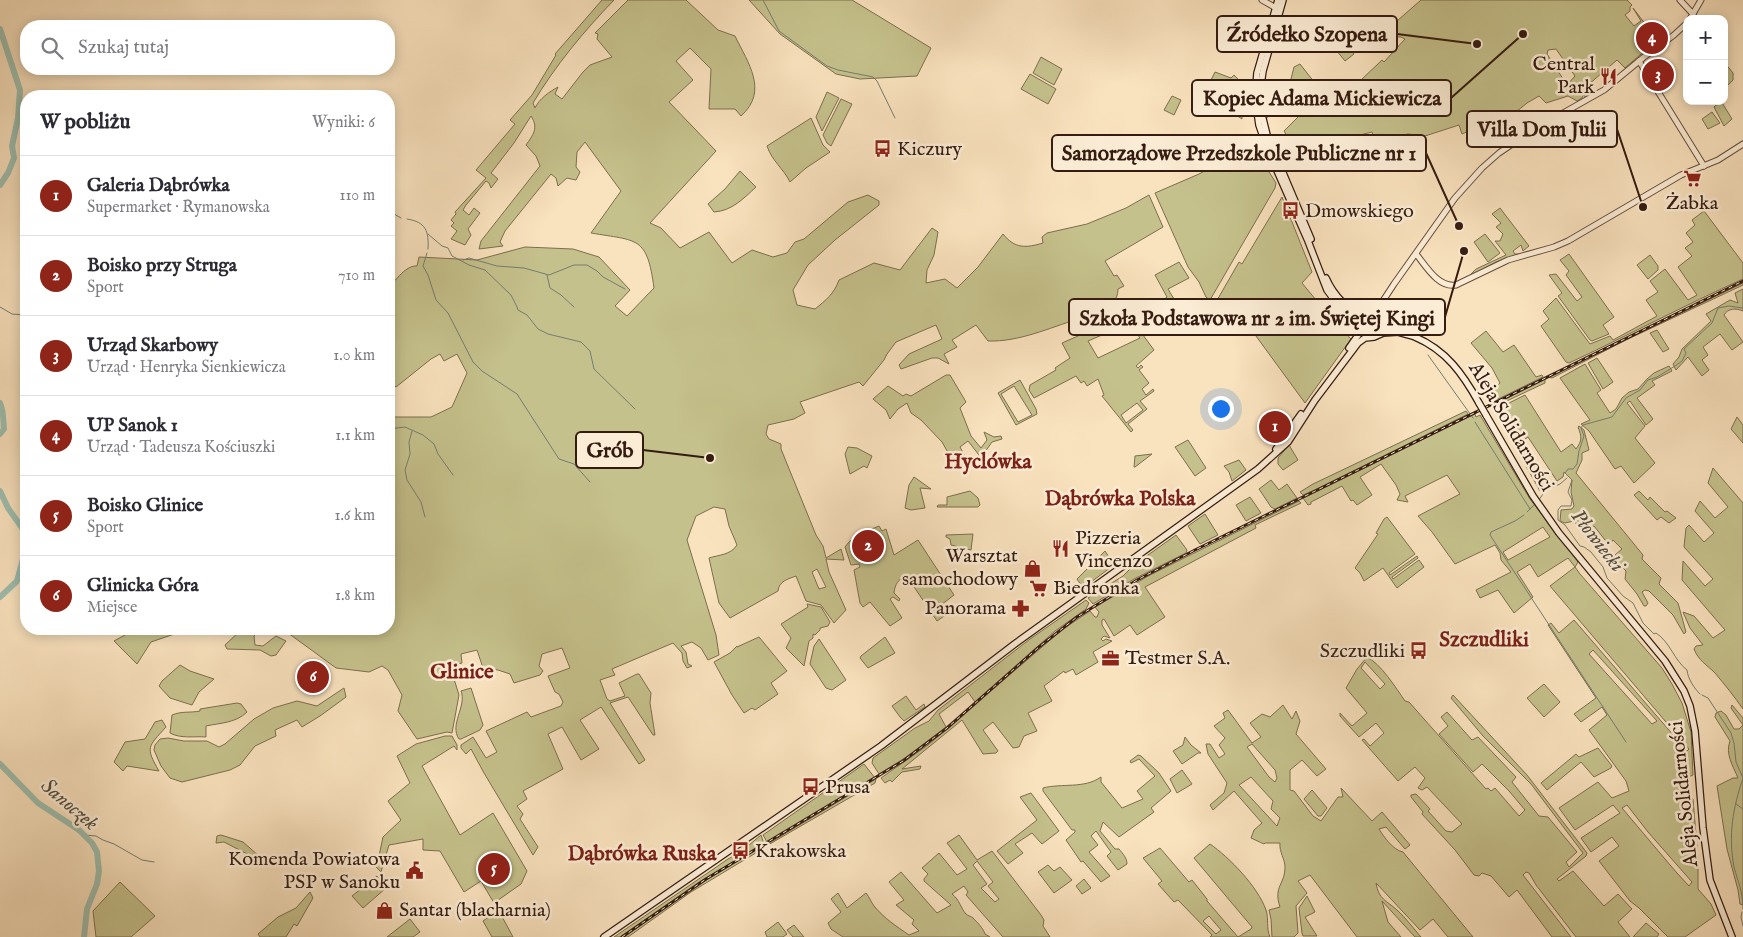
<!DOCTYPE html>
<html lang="pl">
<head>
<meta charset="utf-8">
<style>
	:root { --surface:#fff; --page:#f7f7f7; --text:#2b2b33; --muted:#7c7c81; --line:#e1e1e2; --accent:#8f2418 }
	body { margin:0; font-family:"IM FELL English",serif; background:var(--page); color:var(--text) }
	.controls { position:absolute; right:15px; top:15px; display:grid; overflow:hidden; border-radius:10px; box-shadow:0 2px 12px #0003 }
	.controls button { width:45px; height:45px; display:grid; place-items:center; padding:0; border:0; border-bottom:1px solid var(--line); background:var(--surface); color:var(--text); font:25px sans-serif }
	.you { position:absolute; left:1220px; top:408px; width:18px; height:18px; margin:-12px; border:4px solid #fff; border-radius:50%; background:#1a73e8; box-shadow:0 0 0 8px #1a73e833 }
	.badge { display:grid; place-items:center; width:32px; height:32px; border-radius:50%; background:var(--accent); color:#fff; font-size:16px; font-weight:700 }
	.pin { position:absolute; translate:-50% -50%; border:2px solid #fff; box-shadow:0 1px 5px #0006 }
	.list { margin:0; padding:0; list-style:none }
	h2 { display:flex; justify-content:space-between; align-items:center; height:65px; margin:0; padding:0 20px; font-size:21px }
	h2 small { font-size:16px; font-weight:400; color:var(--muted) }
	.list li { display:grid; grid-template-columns:32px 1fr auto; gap:15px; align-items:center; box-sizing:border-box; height:80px; padding:0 20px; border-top:1px solid var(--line) }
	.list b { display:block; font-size:19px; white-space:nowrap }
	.list p { margin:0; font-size:16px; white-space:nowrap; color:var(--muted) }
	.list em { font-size:16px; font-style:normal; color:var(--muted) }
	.icon { flex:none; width:28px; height:28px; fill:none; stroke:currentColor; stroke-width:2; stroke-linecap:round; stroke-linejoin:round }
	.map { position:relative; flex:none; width:1743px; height:937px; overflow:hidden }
	.search { position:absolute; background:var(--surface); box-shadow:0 2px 12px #0003; left:20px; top:20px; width:375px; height:55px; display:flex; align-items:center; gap:12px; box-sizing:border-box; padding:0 18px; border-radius:20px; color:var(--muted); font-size:19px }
	.panel { position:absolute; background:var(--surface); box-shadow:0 2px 12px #0003; left:20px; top:90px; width:375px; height:545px; border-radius:20px }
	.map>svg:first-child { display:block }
	.green { fill:#c5c18c; stroke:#7d6e4e; fill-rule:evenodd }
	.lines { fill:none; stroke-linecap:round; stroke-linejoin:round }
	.stream { stroke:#747d6f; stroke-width:1 }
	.river { stroke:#9ebeae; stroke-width:6 }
	.tertiary-casing { stroke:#664e3c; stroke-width:7 }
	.secondary-casing { stroke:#351c11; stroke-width:8 }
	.tertiary { stroke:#fbecd5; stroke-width:5 }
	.secondary { stroke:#fbecd5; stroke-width:5.5 }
	.rail-casing { stroke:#351c11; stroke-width:3 }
	.rail { stroke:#fbecd5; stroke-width:1; stroke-dasharray:4; stroke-linecap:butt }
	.secondary-bridge-casing { stroke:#351c11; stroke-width:8; stroke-linecap:butt }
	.secondary-bridge { stroke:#fbecd5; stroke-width:5.5 }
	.labels { text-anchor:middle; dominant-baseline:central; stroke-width:5; stroke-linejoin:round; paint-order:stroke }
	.poi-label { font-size:20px; fill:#351c11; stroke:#fbecd5; text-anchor:start }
	.street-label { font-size:20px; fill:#351c11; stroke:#fbecd5 }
	.neighbourhood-label { font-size:21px; font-weight:bold; fill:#7a1f14; stroke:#fbecd5 }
	.water-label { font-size:21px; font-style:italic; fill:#544d40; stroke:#fbecd5 }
	.leader { fill:none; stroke:#351c11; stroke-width:2 }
	.callout-dot { fill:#351c11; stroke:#fbecd5; stroke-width:2 }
	.callout { fill:#fbecd5; stroke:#351c11; stroke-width:2 }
	.callout-label { font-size:21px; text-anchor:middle; font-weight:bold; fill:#351c11 }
</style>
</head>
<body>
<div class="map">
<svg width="1743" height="937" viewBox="0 0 1743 937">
	<rect width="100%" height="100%" fill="#f9e2be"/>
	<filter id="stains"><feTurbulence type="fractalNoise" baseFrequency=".004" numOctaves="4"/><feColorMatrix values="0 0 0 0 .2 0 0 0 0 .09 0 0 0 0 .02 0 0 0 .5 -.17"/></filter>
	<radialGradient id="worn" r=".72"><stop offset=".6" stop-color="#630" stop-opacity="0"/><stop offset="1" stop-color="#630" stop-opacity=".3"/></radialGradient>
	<g class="green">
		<path d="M602 0H614C584 31 555 66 533 103L535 108C539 99 549 92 558 87L555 94 562 99 583 72 590 65 612 57 597 39 598 34 595 33 628 0H686L718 30 735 36C748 63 769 91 741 116L735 109H709L711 69 690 48 676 61 693 80 669 102 716 151 650 223 661 228 680 248 709 232 732 263 752 250 773 257 787 253 795 242 804 239 848 202 868 195 879 201V205L835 240 808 265 793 290 797 305 815 309C826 300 834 294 839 280L874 263 900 270 932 228 938 232 934 255 927 270 926 283 945 279 957 288 978 267 1003 234C1015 249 1026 248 1043 243L1042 237 1047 233 1087 224 1126 208 1149 195 1163 227 1105 261 1114 276 1117 275 1124 286 1118 289C1118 303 1109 302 1105 310 1102 314 1101 321 1099 326L1102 335 1088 341 1098 358 1140 338 1127 319 1137 313 1141 319 1167 297 1155 275 1179 262 1189 278 1168 289 1180 309 1154 329 1152 327 1143 335 1154 350 1136 366 1138 368 1141 365 1143 367 1139 370 1149 383 1142 389 1146 395 1153 389 1154 391 1140 401 1147 409 1128 424 1133 430 1131 432 1102 396 1104 395 1098 379 1087 386 1084 381 1081 383 1076 376 1034 398 1029 390 1030 385 1056 370 1055 368 1070 358 1062 343 1087 332 1078 319C1049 328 1019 342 988 341L976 325 952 340 957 347 944 354 949 364 938 358H932L901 369 899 365 909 354 942 339 936 325 896 342 887 354 884 360 863 386 859 382 800 402 805 413 794 419 768 425 766 434 769 439 781 444V449L816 535 823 546 826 558 841 549 844 560 826 559 829 572 846 610 834 623 821 605 806 601 796 576C788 579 779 581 778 591L730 618 719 603 709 558C718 555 731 555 737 545L729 526 725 509 714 507 696 516 687 540 716 635 719 655 708 660 701 648 692 642 681 646 686 652 688 664 692 666 687 668 683 661 682 653 673 643 612 669 615 675 600 680 607 699 610 701 625 696 619 683 637 674H639L651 693 650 703 655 735H653L628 697 610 703 645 760 639 764 601 707 580 720 599 749 581 760 562 727 548 734 563 769 523 791 527 799 517 806 523 814 520 819 538 847 533 855 484 773 471 749 466 754 461 748V745L473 737 486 758 497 752 486 731 527 712 531 717 561 706 563 702 559 694 555 692 548 676 570 668 562 648 542 654 539 666 543 671 540 675 514 683 510 674 498 670 483 668 477 650 461 654 462 663 450 666 459 695 452 733 447 732 417 739 398 711 402 695 388 670 382 666 369 672 336 668 284 630 278 629H389V417H431L452 407 467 373 457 354 444 361 440 354 431 359 396 387 389 380V287C396 280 406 265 417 266L419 257 477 260 525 247 573 249 599 257 630 290 615 306 627 316 654 288C647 236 638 241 591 233L621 191 585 142 577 152 576 167 580 172 576 180 567 178 558 186 556 178 551 174 505 231 500 242 503 246 479 249 481 241 540 166 536 156 526 145C533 135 539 128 531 116L514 143 491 173 498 179 491 188 489 183 486 181 466 205 463 210 469 215 474 208 480 213 468 229 471 235 465 245 451 239 457 231 451 226 454 223 451 220 456 214 455 212 486 178 476 170 515 124 510 120 532 95 556 55 555 54ZM1137 403 1143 410 1126 423 1121 415ZM817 569 826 587 819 589 812 572Z"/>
		<path d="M749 0H852L931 48 917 76 860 79 836 74 780 34Z"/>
		<path d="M1421 0H1627L1632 5 1630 7V11L1625 15 1634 26 1641 21 1633 8 1646 25 1637 33 1648 48 1625 68 1617 60 1588 85 1593 92 1585 97 1584 94 1582 98 1577 101 1568 96 1546 103 1539 96 1527 103 1505 121 1511 128 1490 138 1483 125 1462 134 1459 125 1425 136 1408 134 1389 138 1387 135 1374 138 1372 132 1356 136 1357 144 1337 147 1338 153H1323V139L1295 149 1284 131 1310 105 1280 99 1290 83 1294 67 1300 64 1318 87 1317 91 1319 92 1322 90C1342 92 1347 98 1365 84L1361 80 1382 60 1384 62 1405 39 1401 37H1382L1381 35ZM1556 49 1575 76 1567 85 1547 54 1548 50Z"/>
		<path d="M1337 33 1354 54 1345 61 1328 40Z"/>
		<path d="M1041 57 1062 69 1054 85 1033 73Z"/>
		<path d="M1724 62 1733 73V80L1728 85 1724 81Z"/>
		<path d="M1215 72 1231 78 1234 75 1240 81 1251 85V114L1239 107 1243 99 1211 80Z"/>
		<path d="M1030 74 1056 89 1048 104 1021 89Z"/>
		<path d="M827 92 839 98 822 131 816 117Z"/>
		<path d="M1263 94 1275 100 1266 120Z"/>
		<path d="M1172 96 1181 100 1174 115 1164 110Z"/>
		<path d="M841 99 852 104 831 146 827 143 823 135Z"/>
		<path d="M1721 101 1732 119 1724 126 1714 107Z"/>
		<path d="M1224 105 1236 112 1237 110 1242 112V119L1233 113 1221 112 1216 107 1222 108Z"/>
		<path d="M1712 112 1720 123 1708 129 1702 119Z"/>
		<path d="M811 118 823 145 830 152 806 168 790 182C783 168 772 161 767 146Z"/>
		<path d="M1252 145 1276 183 1275 188 1210 300 1206 297 1199 282 1188 267 1155 193 1199 174Z"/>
		<path d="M740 171 756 187C744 198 732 211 714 212L708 204 725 189Z"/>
		<path d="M1282 197 1312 272 1302 283 1331 318 1351 339 1305 403 1245 321 1237 327 1216 302 1239 262 1242 264Z"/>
		<path d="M1500 208 1529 246 1523 251 1521 245 1513 251 1515 254H1519L1496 262 1472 275 1471 274 1476 269 1506 255 1495 241H1500L1503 234 1496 227 1501 223 1492 214Z"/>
		<path d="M1704 211 1743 263V279C1685 305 1627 336 1569 363L1566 362 1541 326 1549 319 1543 311 1556 298 1590 344 1610 336 1613 340 1657 316 1646 300 1658 292 1650 281 1665 269 1688 300 1697 295 1678 267 1692 256 1685 248 1693 242 1686 233 1695 225 1692 220Z"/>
		<path d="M1485 234 1500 253 1488 262 1474 242Z"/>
		<path d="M1569 254 1614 317 1603 325 1609 334 1592 341 1590 340 1558 296 1562 293 1549 275 1556 274 1577 301 1582 297 1566 275 1569 271 1560 260Z"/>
		<path d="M1650 255 1658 266V270L1648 279 1637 265Z"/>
		<path d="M1743 283V285L1626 340 1552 378 1548 377Z"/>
		<path d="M1743 289V311C1736 308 1728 308 1724 315L1743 342 1732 350 1720 334 1703 347 1708 355 1702 360 1709 370 1702 376 1688 357 1676 370 1673 364 1679 357 1682 349 1711 321 1706 314 1730 300 1738 303 1735 293Z"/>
		<path d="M1657 330 1669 349 1663 352 1650 333Z"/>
		<path d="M1486 331 1503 352 1514 345 1536 377 1542 375 1543 377 1494 401 1490 392 1500 383 1492 368 1471 343Z"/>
		<path d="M1597 358 1613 382 1603 389 1588 363Z"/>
		<path d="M1585 364 1601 390 1597 393 1610 413 1616 409 1622 398 1629 392 1638 389 1647 379 1654 373 1669 366 1672 371 1652 381 1655 385 1637 398 1653 419 1646 425 1630 401 1627 403 1645 426 1635 438 1655 463 1634 483 1621 466 1615 469 1589 431 1581 424 1590 420 1560 378Z"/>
		<path d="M946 375H950L966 402 960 408 971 436 981 448 987 440 984 432 994 437 1001 436 1002 439 992 442 980 459 978 458 979 455 968 441 960 447 966 458 964 460 965 464 961 466 959 464 955 465 942 442 921 420 911 413 907 403 898 409 890 419 886 410 873 399 888 386 903 396 906 394 911 396Z"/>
		<path d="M1545 379V383L1496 406V404Z"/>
		<path d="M1020 380 1036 409 1037 414 1016 425 998 393ZM1014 386 1032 415 1018 422 1001 394Z"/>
		<path d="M1525 395 1561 452 1572 444 1576 449C1582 441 1582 437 1578 427L1579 426 1584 430 1589 450 1582 453V460L1576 473 1643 555 1642 559 1661 578 1659 584 1678 603 1686 632 1684 634 1673 615 1649 591 1645 590 1642 592 1648 603 1646 606H1644L1637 594 1625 579 1626 571 1620 565 1616 563 1615 555 1622 549 1613 540 1609 545 1594 526 1584 533 1574 521 1565 523 1560 521 1561 510 1572 509 1574 506 1571 492 1572 480 1564 472 1563 477 1557 481 1528 437 1522 441 1550 484 1540 491 1517 450 1518 440 1499 408Z"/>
		<path d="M1466 411 1468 414 1315 490 1303 495 1300 492 1313 484Z"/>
		<path d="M1475 414 1476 417 1480 415 1530 499 1578 562 1575 567 1580 574 1662 668 1672 684 1682 703 1691 732 1693 775 1686 778 1688 797 1693 799 1698 859V889L1711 904 1716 915 1685 937H1668L1639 908 1630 901 1599 861 1619 846 1612 837 1591 852 1581 838 1620 813 1613 805 1575 830 1559 808 1598 782 1612 798 1629 791 1626 781 1589 730 1607 715 1602 707 1581 722 1574 714 1596 698 1548 625 1551 623 1559 633 1574 620 1687 751 1689 749 1550 586 1575 567 1568 558 1538 577 1530 564 1517 572 1533 597 1514 613 1498 590 1480 598 1476 590 1511 572 1501 560 1500 553 1495 545 1455 564 1432 532 1418 516 1460 494 1447 475 1405 496 1408 502 1397 500 1400 494 1396 485 1381 464 1360 477 1372 495 1357 505 1353 500 1351 501 1342 486 1311 502V504L1308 505 1303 498ZM1543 527 1550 537 1508 560 1503 552ZM1593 650 1657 721 1652 724 1589 654ZM1627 805 1648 832 1692 882 1689 886 1676 872 1622 808Z"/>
		<path d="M1737 417 1743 425V443L1731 429Z"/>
		<path d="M1188 440 1206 468 1195 476 1175 447Z"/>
		<path d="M1289 445 1298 460 1283 470 1278 464V458Z"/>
		<path d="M848 447 857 448 872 456 867 468 864 466 850 474 845 454Z"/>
		<path d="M1152 454 1135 467H1134L1135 456Z"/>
		<path d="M1239 460 1246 470 1232 481 1229 472 1224 466Z"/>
		<path d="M1713 468 1743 503V709C1734 696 1725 685 1715 673 1707 665 1698 660 1694 649L1696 646 1703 645 1690 628 1683 612 1694 616 1713 638 1725 630 1682 580 1683 561 1705 586 1713 579 1684 547 1686 528 1689 525 1704 542 1714 533 1695 511 1700 501 1715 518 1728 507 1708 483Z"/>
		<path d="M914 477 931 489 920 488 925 508 911 510 905 508 909 485Z"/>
		<path d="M1271 480 1279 490 1287 484 1297 498 1275 509 1271 507 1259 489Z"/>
		<path d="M970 491 978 498 980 505 978 507H937L938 505H947V497Z"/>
		<path d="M1639 491 1648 500 1650 497 1665 512 1667 511 1676 518 1669 523 1661 517 1657 520 1634 495Z"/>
		<path d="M1250 497 1261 513 1246 521 1236 505Z"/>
		<path d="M1299 501 1301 503 1255 525 1256 528 1145 587 1165 617 1137 635 1130 625 1114 636 1104 619 1102 620V625L1110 638 1104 636 1101 639 1103 641 1106 639 1112 641 1093 652 1098 662 1076 675 1073 669 1065 673 1064 671 1044 686 1052 701 1028 713 1037 731 1024 736 1019 747 1013 748 993 722 983 730 998 751 996 753 983 754 962 720 902 769 921 766 920 769 902 772 892 782 890 780 885 783 881 778 928 745 1063 629 1090 611 1095 617H1097L1099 612 1095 607 1150 575Z"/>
		<path d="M1205 514 1218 535 1200 544 1188 526Z"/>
		<path d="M1387 517 1415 554 1389 573 1390 575 1417 556 1418 558 1392 577 1393 579 1419 560 1424 567 1397 588 1383 568 1364 581 1360 573 1355 568 1378 534 1376 533 1384 519Z"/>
		<path d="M879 526 882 531 886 529 894 555 918 540 954 595 941 605 947 614 937 621 906 575C898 580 895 584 894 593L900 599 899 601 893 597 890 599 902 618 890 626 870 602 863 607 860 603 854 570 860 567 859 564 851 565 845 547C852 536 867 531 879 526Z"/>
		<path d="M973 534 971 550 951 545 950 539 946 537V535Z"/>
		<path d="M1176 535 1187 550 1186 553 1134 579 1093 604 1088 598 1123 576 1134 565Z"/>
		<path d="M1105 551 1114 565 1087 585H1081L1077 579Z"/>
		<path d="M1086 600 1089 603 1086 609 1055 631 975 702 968 692 939 714 946 727 908 756 879 774 872 763 873 758 915 728 929 721 938 710 1030 639Z"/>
		<path d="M807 604 821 607 830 622 828 626 820 628V630L815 635 813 634V638L809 641 804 666 786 648 791 638 781 624 808 607Z"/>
		<path d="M136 629H189L151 642 137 664 114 641Z"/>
		<path d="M240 631H252L257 633 254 636 255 645 263 646 276 636 286 641 276 655 271 656 260 650 227 649 225 645Z"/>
		<path d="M759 637 787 671 771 683 778 694 755 710 752 708 744 713 732 695 714 662 730 653 737 646V647Z"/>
		<path d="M885 637 895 653 868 668 860 658 861 656Z"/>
		<path d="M819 639 846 680 832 690 826 688 810 664 814 646Z"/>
		<path d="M1367 657C1381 664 1396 688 1405 701L1409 702 1486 789 1488 788 1491 791 1495 788 1519 816 1525 810 1509 791 1482 764 1473 772 1439 734 1448 726 1441 717 1447 712 1472 740 1478 737 1516 777 1512 782 1539 816 1548 817 1577 852 1566 862 1569 867 1583 853 1531 784 1483 736 1451 698 1453 695 1527 775 1587 853 1586 856 1557 879 1559 881 1573 871 1604 906 1618 894 1632 909 1618 922 1630 937H1576L1536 885 1529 873 1526 872 1523 875 1571 937H1552L1517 890 1509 897 1491 876 1482 873 1479 876 1474 875 1455 850 1422 814 1423 812 1411 797V795L1416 794 1430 809 1428 811 1446 831 1452 832 1462 824 1427 787 1422 790 1418 788 1425 778 1415 767 1398 781 1362 740 1364 739 1370 746 1384 733 1376 723 1359 737 1340 716V713L1352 726 1367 713 1346 688 1357 669ZM1365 662 1385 684 1380 689 1361 668Z"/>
		<path d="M180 665 190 671 214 679 199 692 192 705 170 698 159 686 162 681Z"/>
		<path d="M1544 684 1560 702 1544 717 1527 698Z"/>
		<path d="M344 688 346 697 320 716 302 727 297 720 275 730 276 736 255 746 240 765 230 770 182 782 170 778 161 766 154 750 155 745 160 739 168 738 184 741H207L219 747 225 744 254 719 273 708 297 701 317 706Z"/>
		<path d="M471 688 483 725 480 730 461 739H459C449 725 467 706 461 691Z"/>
		<path d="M906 696 916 710 924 704 925 707 904 721 900 717 892 706Z"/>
		<path d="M237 703 241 704 247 712C236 723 220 723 206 726V737C194 736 181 739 170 733L172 715C181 711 190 713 200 711V709Z"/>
		<path d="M1283 705 1292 719 1296 711 1300 721 1296 734 1326 769 1317 776 1302 760 1290 770V790L1294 791 1313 816 1321 821 1338 797H1343L1341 788 1372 821 1382 812 1410 845 1405 849 1386 827 1379 829C1384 837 1393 850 1403 852L1473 937H1448L1433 919 1420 930 1376 883C1379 900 1386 900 1397 910 1406 918 1413 928 1421 937H1415L1382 901 1388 922 1401 937H1357L1310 875 1298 881 1307 893 1296 906 1298 933 1294 937H1272L1271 919 1269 910 1280 907C1273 886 1285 885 1285 867 1285 859 1279 852 1280 843H1265L1264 844 1251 838 1254 830 1262 823 1234 791 1213 810 1210 805 1224 793 1227 783 1208 754 1206 744H1210L1219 758 1225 754 1219 745 1225 738 1214 726 1225 718 1223 713 1228 710 1252 743 1261 737 1250 723 1262 714 1270 717ZM1252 744 1275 770 1277 778 1275 782 1269 777 1247 747ZM1251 777 1273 801 1271 809 1280 818 1277 826 1239 785Z"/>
		<path d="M1732 705 1743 718V905L1740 904 1738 890 1727 849 1717 786 1733 778H1738C1733 766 1725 754 1730 741L1715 717 1716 713 1721 711 1726 715 1734 729H1739L1743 725 1731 708Z"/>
		<path d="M162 720 166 727C148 747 145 747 159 771L127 766 123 771 114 762 125 742 145 739 155 722Z"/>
		<path d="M445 736H452L457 745V750L454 746 422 766 460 835 493 813 527 871 521 884 494 903 481 881 464 892 440 851 423 850V839L389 845 381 872 375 866V859L379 856 383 837 401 820 388 801 410 783 397 756 416 744Z"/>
		<path d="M1185 737 1191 745 1201 753H1198L1182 764 1173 751 1183 745Z"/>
		<path d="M1598 748 1612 766 1611 768 1594 777 1581 762 1547 790 1541 783 1576 754 1579 757Z"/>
		<path d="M1138 755 1141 756 1159 773 1171 791 1151 808 1154 812 1119 837 1103 822 1100 831 1115 849H1119C1123 854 1127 858 1127 864L1118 870 1107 856 1111 852 1096 831 1091 836 1098 845 1089 852 1110 876 1101 882 1083 861 1081 862 1066 840 1075 832V830H1072L1043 791V788C1062 783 1084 789 1101 777V782L1122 808 1143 799 1137 791 1155 776 1139 759 1131 763 1130 761Z"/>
		<path d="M864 764 875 778 767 842 763 835Z"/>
		<path d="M1182 770 1192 784 1177 793 1170 779Z"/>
		<path d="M876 779 875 783 768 845H766Z"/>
		<path d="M1312 790 1327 808 1321 816H1318L1304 799Z"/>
		<path d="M1031 793 1059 831 1042 844 1032 833 1015 844 1023 853 1008 864 997 851 1037 820 1020 797Z"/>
		<path d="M221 835 243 842 259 856V860L224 842 216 843 217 836Z"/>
		<path d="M761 835 764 844 699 882 620 937H614L728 859 741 852 743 853 742 851Z"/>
		<path d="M959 835 977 860 992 851 1041 915 1044 920 1043 926 1050 937H1003L966 895 968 892 964 886 952 894C960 900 961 909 966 914 968 916 971 916 973 918 977 922 983 928 985 934L990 937H843L831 929 828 923 841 912 831 899 838 893 847 908 866 893C870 898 871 902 874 906 885 919 896 926 909 935L919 931 912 924 914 920 896 905 904 900 889 882 901 872 937 913 951 905 924 881V879L928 874 922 868 939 853 957 875 967 869 947 843ZM977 861 993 882 988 886 999 899 995 902 981 888 987 884 973 865Z"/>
		<path d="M1210 844C1229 857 1258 887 1266 910 1269 919 1266 928 1270 937H1210L1212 935 1178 900 1174 902 1158 884 1162 881 1143 858 1160 848 1189 882 1192 880 1207 899V901L1238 937 1251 929 1252 927 1194 858ZM1209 916 1221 930 1216 934 1203 921Z"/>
		<path d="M764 845 766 846 764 848 691 892 628 937H624L695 887Z"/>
		<path d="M1048 865 1054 871 1060 867 1072 880 1054 893 1038 872Z"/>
		<path d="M377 876 386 888 363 908 352 896Z"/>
		<path d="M1084 879 1091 888 1082 894 1076 886Z"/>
		<path d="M120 882 155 916 131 937H96L93 911Z"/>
		<path d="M310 892 313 898 297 926 294 924 286 937H260L258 934 278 917 296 908Z"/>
		<path d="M1307 896 1315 912 1305 917 1317 936H1303L1302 933 1299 908Z"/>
		<path d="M498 910 499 911 513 937H492L483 921Z"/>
		<path d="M410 919 420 932 413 937H387Z"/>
		<path d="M778 922 787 934 783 937H767L765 932Z"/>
		<path d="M1646 923 1659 934 1657 937H1633Z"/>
		<path d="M794 925 804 937H793L787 930Z"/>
	</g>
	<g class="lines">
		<g class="stream">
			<path d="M763 0 779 31 827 66 838 70 873 77 877 81 895 118"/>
			<path d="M19 100 26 104"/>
			<path d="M389 211 401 218"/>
			<path d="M407 219C426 222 429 231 428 249"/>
			<path d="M428 234 442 246 448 248 452 256 469 265 485 270 511 295 517 307 518 310 527 315 538 329 548 334 581 342 590 351 594 369 635 409"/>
			<path d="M427 253 423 266 428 275 436 300 448 313 473 362 482 371 517 394 559 459 574 464 590 482"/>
			<path d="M463 260 469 258 497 266 524 268 549 275 574 265H587L597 271 603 277 625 289"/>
			<path d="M547 275 550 288 561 295 574 307"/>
			<path d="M0 307 12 314 26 315"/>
			<path d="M1428 355 1473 418"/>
			<path d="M1475 422 1530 509"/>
			<path d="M389 429 405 427 423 435 434 444 438 454 453 475"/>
			<path d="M412 431 409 442 410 454 405 470 407 480 421 502 425 517"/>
			<path d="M1538 501 1546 490 1560 484 1567 478"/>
			<path d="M1527 512 1535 504"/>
			<path d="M1524 515 1515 521 1491 532 1490 535 1626 742"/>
			<path d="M1700 694C1694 688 1688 679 1687 670 1674 660 1670 642 1656 633L1654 634 1643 623 1633 603 1623 596 1607 578 1603 567 1591 552 1584 547 1580 546 1565 525 1558 520V510L1561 506H1571L1572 500 1568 492 1572 480 1565 473 1568 469H1573L1577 464 1579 451 1584 436 1581 428 1583 425 1612 417 1626 398 1640 390 1648 380 1657 377 1675 366 1682 361 1686 353 1684 349 1712 323 1718 308 1729 306 1743 308"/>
			<path d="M1702 695 1708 698 1731 733 1734 743 1736 762 1743 778C1733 808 1728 835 1734 867 1738 882 1743 892 1743 909"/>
			<path d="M1736 804 1743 809"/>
			<path d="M84 835 96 836 103 840 114 844 142 860 154 862"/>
			<path d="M1742 912 1741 917 1743 926"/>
		</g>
		<g class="river">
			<path d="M0 29 20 90 18 118 12 146 14 158 8 173 0 185"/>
			<path d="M0 403C4 411 3 421 4 429L0 434"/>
			<path d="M0 491 8 508 25 532 26 539"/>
			<path d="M0 597 17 581 26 548"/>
			<path d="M0 764 38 803 79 830 92 843 97 852 99 871 97 884 87 909 84 937"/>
		</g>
		<defs>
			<g id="tertiary">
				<path d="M1262 0 1276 8 1279 7"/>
				<path d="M1680 0 1693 14"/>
				<path d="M1690 19 1701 0"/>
				<path d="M1639 61 1704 166"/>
				<path d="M1416 254C1426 266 1438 288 1456 285L1508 260 1554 247 1568 241 1681 175 1718 160 1743 144"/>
				<path d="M1373 316 1394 284 1455 198 1482 168 1499 153 1533 130 1604 90 1644 57 1674 35 1687 23"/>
			</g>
			<g id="secondary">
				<path d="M1278 0 1257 73 1255 97 1259 125 1267 148 1308 241 1327 290 1338 305 1358 322 1361 327"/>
				<path d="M1283 0 1263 71 1260 91V107L1267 135 1311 239"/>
				<path d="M1326 278C1333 294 1349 313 1367 317"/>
				<path d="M1382 325C1391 332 1404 333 1415 337 1446 350 1463 374 1479 403"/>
				<path d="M1361 329 1362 321 1370 316 1378 318 1382 326"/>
				<path d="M1349 348 1361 331"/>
				<path d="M1486 415 1533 496 1559 533 1665 661 1684 691 1690 706 1695 731 1703 828 1710 880 1732 937"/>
				<path d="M1276 449 1301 414"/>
				<path d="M604 937 881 746 1016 643 1258 469 1288 442 1315 400 1358 343 1365 338 1374 337 1383 333 1398 332"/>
			</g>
		</defs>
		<use href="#tertiary" class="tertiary-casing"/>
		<use href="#secondary" class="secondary-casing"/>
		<use href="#tertiary" class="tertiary"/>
		<use href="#secondary" class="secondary"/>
		<defs>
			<path id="rail" d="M622 937 706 879 903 761 947 728 1039 647 1077 617 1137 580 1195 550 1743 281"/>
		</defs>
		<use href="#rail" class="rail-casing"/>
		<use href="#rail" class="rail"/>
		<defs>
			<path id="secondary-bridge" d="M1479 403 1486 415"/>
		</defs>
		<use href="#secondary-bridge" class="secondary-bridge-casing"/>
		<use href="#secondary-bridge" class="secondary-bridge"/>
	</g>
	<defs>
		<symbol id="restaurant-bare" viewBox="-9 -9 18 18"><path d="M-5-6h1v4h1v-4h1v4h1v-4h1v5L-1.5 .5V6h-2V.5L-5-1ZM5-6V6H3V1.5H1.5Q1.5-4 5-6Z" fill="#8f2418" stroke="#fbecd5" stroke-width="2.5" paint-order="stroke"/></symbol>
		<symbol id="bus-bare" viewBox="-9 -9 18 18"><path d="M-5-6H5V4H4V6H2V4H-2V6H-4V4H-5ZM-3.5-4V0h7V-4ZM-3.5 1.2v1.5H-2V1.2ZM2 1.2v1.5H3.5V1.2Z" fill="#8f2418" stroke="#fbecd5" stroke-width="2.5" paint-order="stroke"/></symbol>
		<symbol id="supermarket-bare" viewBox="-9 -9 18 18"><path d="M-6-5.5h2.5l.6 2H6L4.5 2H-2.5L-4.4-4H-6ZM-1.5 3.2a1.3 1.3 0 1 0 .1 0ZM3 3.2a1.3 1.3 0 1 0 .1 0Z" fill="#8f2418" stroke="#fbecd5" stroke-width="2.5" paint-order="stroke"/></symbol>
		<symbol id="shop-bare" viewBox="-9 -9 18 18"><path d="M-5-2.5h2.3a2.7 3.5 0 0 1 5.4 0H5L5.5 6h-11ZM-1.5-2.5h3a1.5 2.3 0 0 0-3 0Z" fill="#8f2418" stroke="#fbecd5" stroke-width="2.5" paint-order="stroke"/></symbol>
		<symbol id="pharmacy-bare" viewBox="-9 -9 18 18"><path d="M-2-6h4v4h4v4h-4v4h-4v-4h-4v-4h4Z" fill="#8f2418" stroke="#fbecd5" stroke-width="2.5" paint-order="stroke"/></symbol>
		<symbol id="office-bare" viewBox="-9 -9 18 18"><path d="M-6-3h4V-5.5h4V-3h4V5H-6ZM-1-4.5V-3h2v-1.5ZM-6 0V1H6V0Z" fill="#8f2418" stroke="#fbecd5" stroke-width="2.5" paint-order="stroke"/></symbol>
		<symbol id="civic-bare" viewBox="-9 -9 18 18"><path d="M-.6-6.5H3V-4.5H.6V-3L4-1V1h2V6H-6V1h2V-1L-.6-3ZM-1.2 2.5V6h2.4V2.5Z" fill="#8f2418" stroke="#fbecd5" stroke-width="2.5" paint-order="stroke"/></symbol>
	</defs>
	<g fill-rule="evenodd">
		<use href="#restaurant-bare" x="1596" y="64" width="25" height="25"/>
		<use href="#bus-bare" x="870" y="136" width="25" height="25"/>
		<use href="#supermarket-bare" x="1680" y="166" width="25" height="25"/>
		<use href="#bus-bare" x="1278" y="198" width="25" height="25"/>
		<use href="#restaurant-bare" x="1048" y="536" width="25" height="25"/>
		<use href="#shop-bare" x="1020" y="556" width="25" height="25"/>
		<use href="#supermarket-bare" x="1026" y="576" width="25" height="25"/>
		<use href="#pharmacy-bare" x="1008" y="596" width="25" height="25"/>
		<use href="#bus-bare" x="1406" y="638" width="25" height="25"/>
		<use href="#office-bare" x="1098" y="646" width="25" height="25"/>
		<use href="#bus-bare" x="798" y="774" width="25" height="25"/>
		<use href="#bus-bare" x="728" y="838" width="25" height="25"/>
		<use href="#civic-bare" x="402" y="858" width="25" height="25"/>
		<use href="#shop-bare" x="372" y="898" width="25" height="25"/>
	</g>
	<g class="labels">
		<g class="poi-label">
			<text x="1595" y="64" text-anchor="end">Central<tspan x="1595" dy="23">Park</tspan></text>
			<text x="897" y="149">Kiczury</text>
			<text x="1692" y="203" text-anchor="middle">Żabka</text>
			<text x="1305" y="211">Dmowskiego</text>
			<text x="1075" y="538">Pizzeria<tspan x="1075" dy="23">Vincenzo</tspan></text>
			<text x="1018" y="556" text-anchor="end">Warsztat<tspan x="1018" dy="23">samochodowy</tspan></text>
			<text x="1053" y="588">Biedronka</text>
			<text x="1006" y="608" text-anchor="end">Panorama</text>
			<text x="1405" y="651" text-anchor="end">Szczudliki</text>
			<text x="1125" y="658">Testmer S.A.</text>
			<text x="825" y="787">Prusa</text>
			<text x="755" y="851">Krakowska</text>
			<text x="400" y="859" text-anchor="end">Komenda Powiatowa<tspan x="400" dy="23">PSP w Sanoku</tspan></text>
			<text x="399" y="910">Santar (blacharnia)</text>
		</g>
		<g class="street-label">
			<text transform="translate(1511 427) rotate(59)">Aleja Solidarności</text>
			<text transform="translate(1684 794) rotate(-96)">Aleja Solidarności</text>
		</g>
		<g class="neighbourhood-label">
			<text x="988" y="462">Hyclówka</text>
			<text x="1120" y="499">Dąbrówka Polska</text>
			<text x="1484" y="640">Szczudliki</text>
			<text x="462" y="672">Glinice</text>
			<text x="642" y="854">Dąbrówka Ruska</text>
		</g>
		<g class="water-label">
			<text transform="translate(1597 541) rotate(52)">Płowiecki</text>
			<text transform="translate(69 805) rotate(40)">Sanoczek</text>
		</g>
	</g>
	<path class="leader" d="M1477 44L1397 34M1523 34L1451 98M1643 207L1617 129M1459 226L1426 153M1464 251L1445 317M710 458L643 450"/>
	<g class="callout-dot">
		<circle cx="1477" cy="44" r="5"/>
		<circle cx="1523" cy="34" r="5"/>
		<circle cx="1643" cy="207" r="5"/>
		<circle cx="1459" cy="226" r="5"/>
		<circle cx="1464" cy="251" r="5"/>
		<circle cx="710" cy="458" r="5"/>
	</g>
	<g class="callout">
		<rect x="1217" y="16" width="180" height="36" rx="5"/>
		<rect x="1192" y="80" width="259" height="36" rx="5"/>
		<rect x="1467" y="111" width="150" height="36" rx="5"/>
		<rect x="1052" y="135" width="374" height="36" rx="5"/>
		<rect x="1069" y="299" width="376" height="36" rx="5"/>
		<rect x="576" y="432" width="67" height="36" rx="5"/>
	</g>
	<g class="callout-label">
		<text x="1307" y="41">Źródełko Szopena</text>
		<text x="1322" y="105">Kopiec Adama Mickiewicza</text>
		<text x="1542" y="136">Villa Dom Julii</text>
		<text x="1239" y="160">Samorządowe Przedszkole Publiczne nr 1</text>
		<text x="1257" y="325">Szkoła Podstawowa nr 2 im. Świętej Kingi</text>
		<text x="610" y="457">Grób</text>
	</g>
	<rect width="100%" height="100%" filter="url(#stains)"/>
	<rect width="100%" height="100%" fill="url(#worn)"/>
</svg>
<div class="controls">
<button>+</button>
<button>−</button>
</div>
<div class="you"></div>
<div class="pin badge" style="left:1275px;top:427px">1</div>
<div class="pin badge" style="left:868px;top:546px">2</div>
<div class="pin badge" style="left:1658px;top:75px">3</div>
<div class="pin badge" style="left:1652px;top:38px">4</div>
<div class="pin badge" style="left:494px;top:869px">5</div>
<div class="pin badge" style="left:313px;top:677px">6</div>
<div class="search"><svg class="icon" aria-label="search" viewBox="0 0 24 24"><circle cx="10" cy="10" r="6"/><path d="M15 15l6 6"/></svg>Szukaj tutaj</div>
<section class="panel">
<h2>W pobliżu<small>Wyniki: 6</small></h2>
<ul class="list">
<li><span class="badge">1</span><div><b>Galeria Dąbrówka</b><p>Supermarket · Rymanowska</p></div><em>110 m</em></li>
<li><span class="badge">2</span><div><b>Boisko przy Struga</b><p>Sport</p></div><em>710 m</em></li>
<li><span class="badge">3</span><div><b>Urząd Skarbowy</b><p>Urząd · Henryka Sienkiewicza</p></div><em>1.0 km</em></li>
<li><span class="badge">4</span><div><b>UP Sanok 1</b><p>Urząd · Tadeusza Kościuszki</p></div><em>1.1 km</em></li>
<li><span class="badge">5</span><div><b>Boisko Glinice</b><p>Sport</p></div><em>1.6 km</em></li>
<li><span class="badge">6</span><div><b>Glinicka Góra</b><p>Miejsce</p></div><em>1.8 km</em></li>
</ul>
</section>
</div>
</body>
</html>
